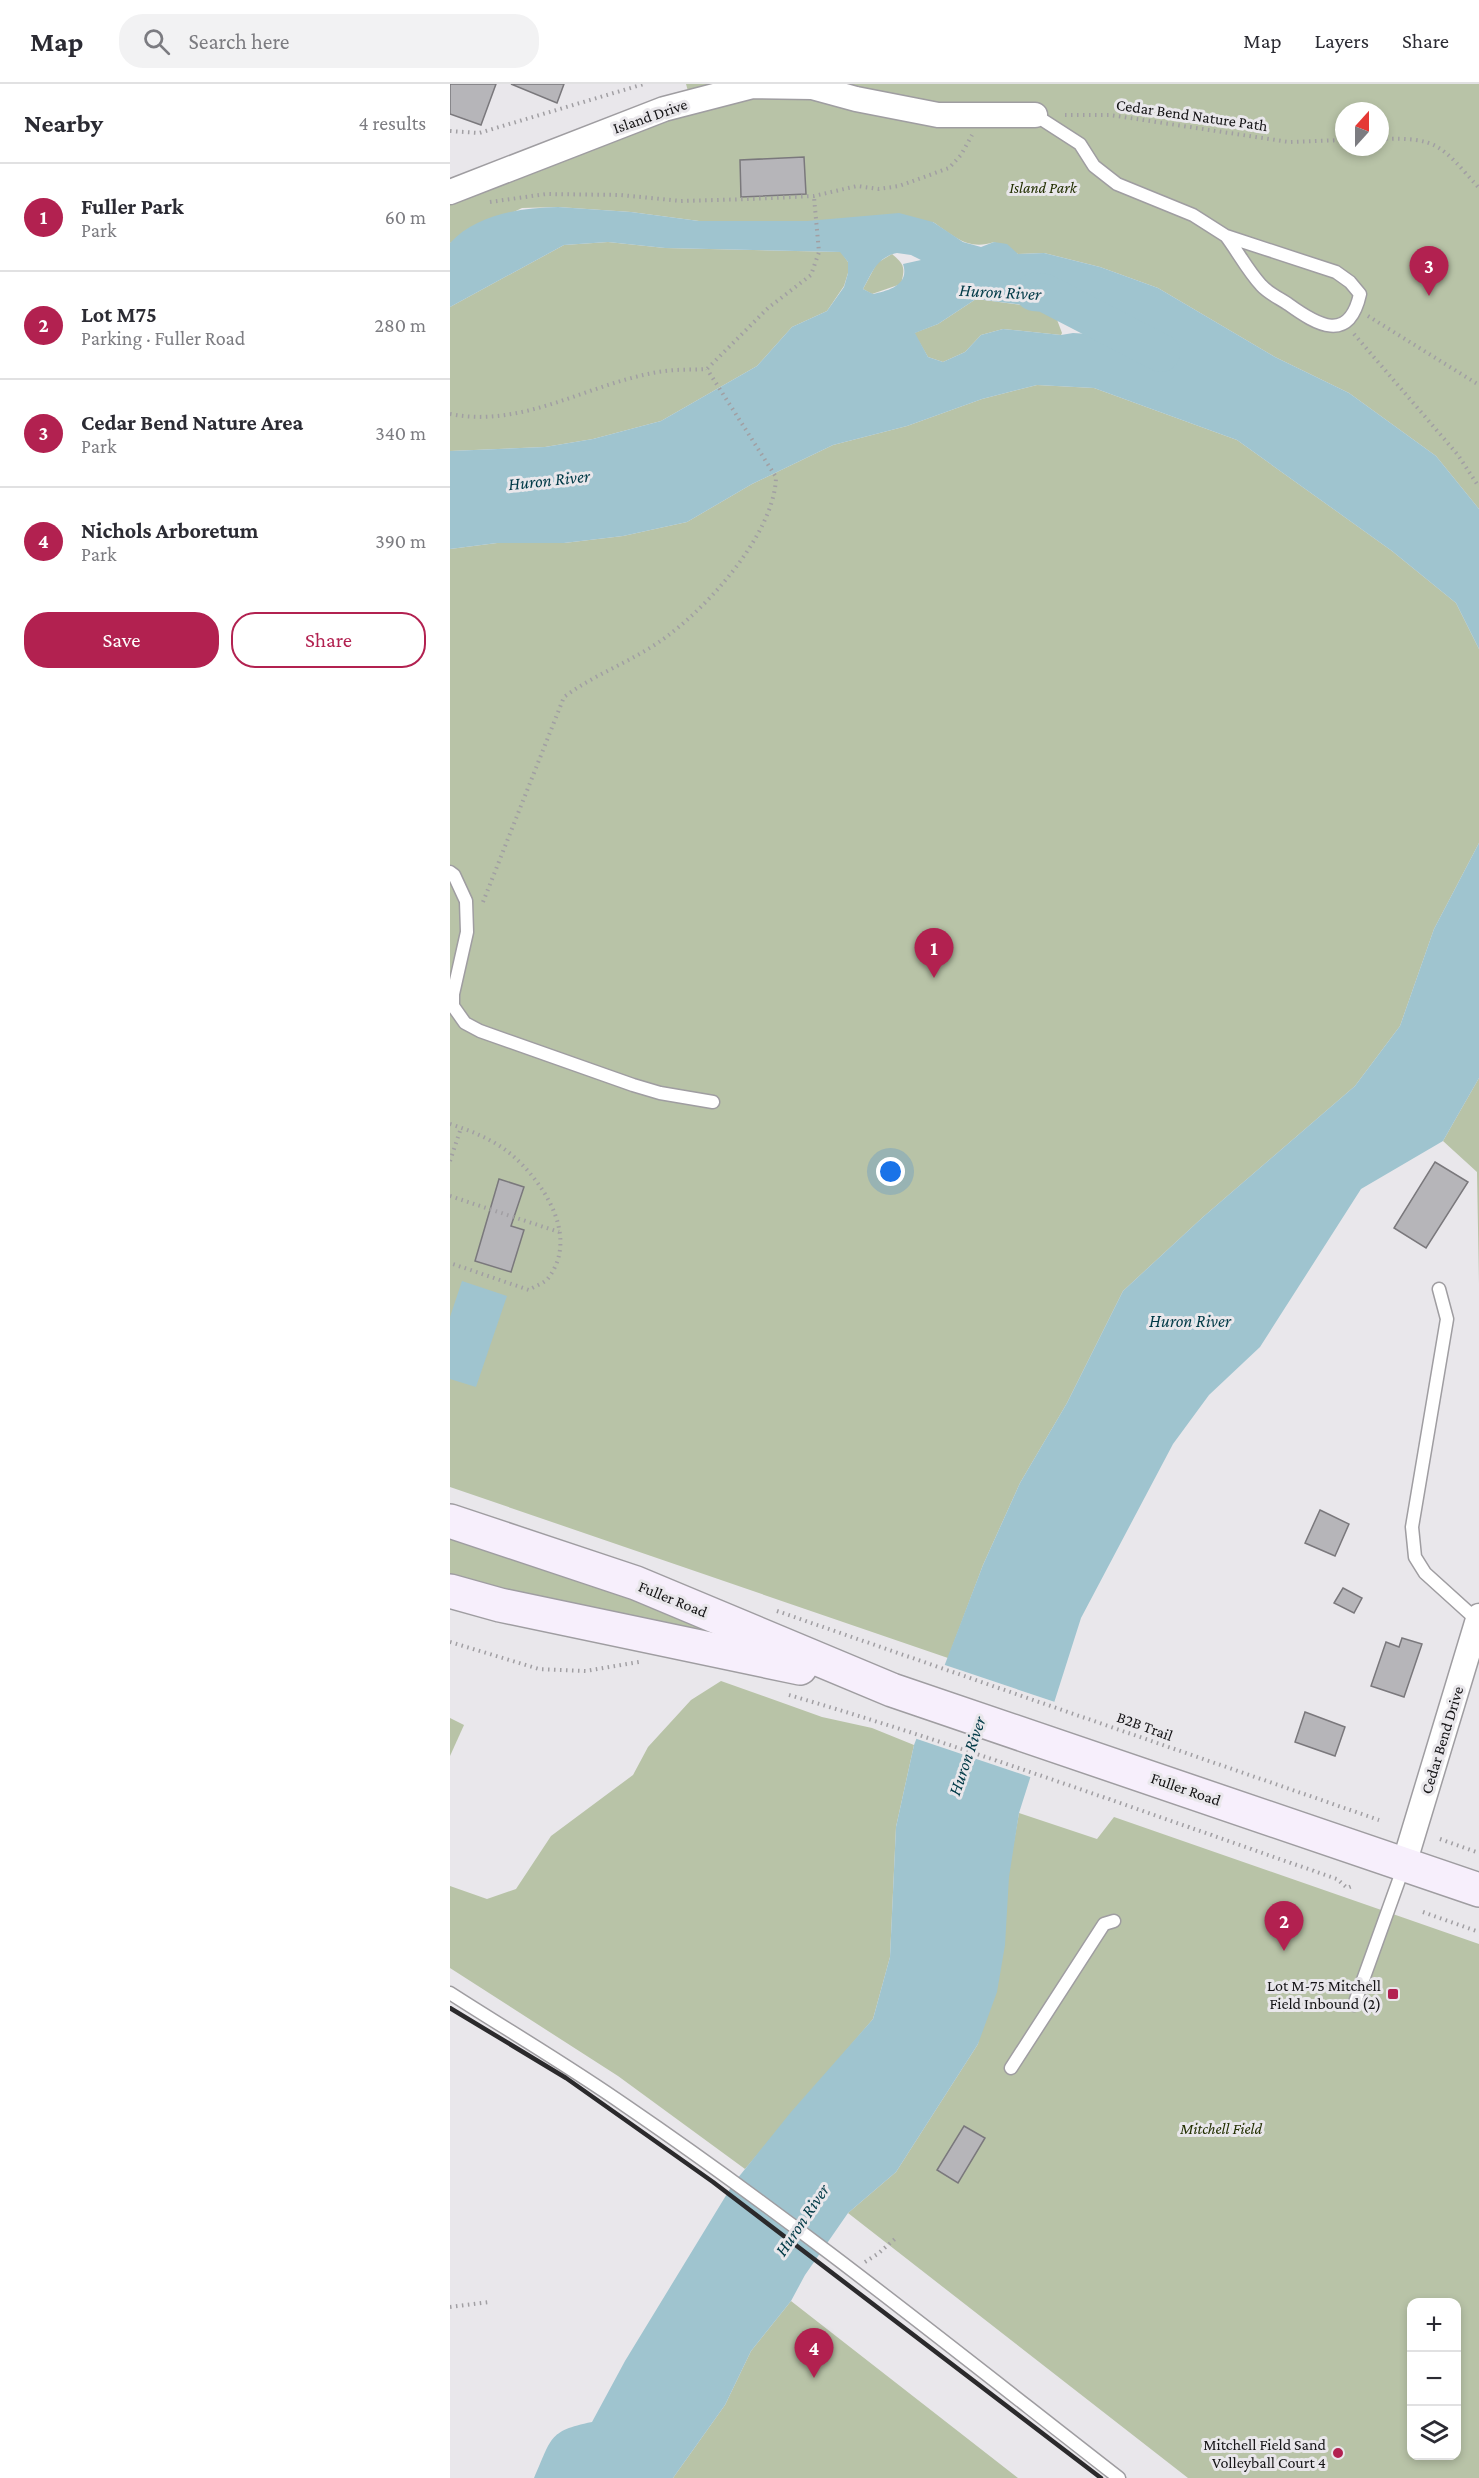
<!DOCTYPE html>
<html lang="en">
<head>
<meta charset="utf-8">
<style>
	:root { --surface:#fff; --page:#f2f2f3; --text:#2b2b33; --muted:#7c7c81; --line:#e1e1e2; --accent:#b22150 }
	body { margin:0; font-family:"Crimson Pro",serif; background:var(--page); color:var(--text) }
	.controls { position:absolute; right:18px; bottom:18px; display:grid; overflow:hidden; border-radius:12px; box-shadow:0 3px 9px #0003 }
	.controls button { width:54px; height:54px; display:grid; place-items:center; padding:0; border:0; border-bottom:2px solid var(--line); background:var(--surface); color:var(--text); font:30px sans-serif }
	.compass { position:absolute; left:885px; top:18px; width:54px; height:54px; border-radius:50%; background:var(--surface); box-shadow:0 3px 9px #0003; rotate:21deg }
	.you { position:absolute; left:441px; top:1088px; width:21px; height:21px; margin:-15px; border:4px solid #fff; border-radius:50%; background:#1a73e8; box-shadow:0 0 0 9px #1a73e833 }
	.badge { display:grid; place-items:center; width:39px; height:39px; border-radius:50%; background:var(--accent); color:#fff; font-size:20px; font-weight:700 }
	.pin { position:absolute; translate:-50% -50px; filter:drop-shadow(0 2px 3px #0008) }
	.pin::after { content:''; position:absolute; top:32px; width:21px; height:18px; background:inherit; clip-path:polygon(0 0,100% 0,50% 100%) }
	.list { margin:0; padding:0; list-style:none }
	h2 { display:flex; justify-content:space-between; align-items:center; height:78px; margin:0; padding:0 24px; font-size:26px }
	h2 small { font-size:20px; font-weight:400; color:var(--muted) }
	.list li { display:grid; grid-template-columns:39px 1fr auto; gap:18px; align-items:center; box-sizing:border-box; height:108px; padding:0 24px; border-top:2px solid var(--line) }
	.list b { display:block; font-size:22px; white-space:nowrap }
	.list p { margin:0; font-size:20px; white-space:nowrap; color:var(--muted) }
	.list em { font-size:20px; font-style:normal; color:var(--muted) }
	.actions { display:flex; gap:12px; padding:18px 24px }
	.actions a { flex:1; padding:14px 0; border:2px solid var(--accent); border-radius:24px; text-align:center; font-size:21px; color:var(--accent) }
	.actions .main { background:var(--accent); color:#fff }
	.icon { flex:none; width:33px; height:33px; fill:none; stroke:currentColor; stroke-width:2; stroke-linecap:round; stroke-linejoin:round }
	.map { position:relative; flex:none; width:1029px; height:2394px; overflow:hidden }
	header { display:flex; align-items:center; gap:36px; box-sizing:border-box; height:84px; padding:0 30px; background:var(--surface); border-bottom:2px solid var(--line) }
	header strong { font-size:28px }
	nav { display:flex; gap:33px; margin-inline-start:auto; font-size:21px }
	.search { width:420px; height:54px; background:var(--page); display:flex; align-items:center; gap:15px; box-sizing:border-box; padding:0 21px; border-radius:24px; color:var(--muted); font-size:22px }
	main { display:flex }
	aside { flex:1; background:var(--surface) }
	.map>svg:first-child { display:block }
	.green { fill:#b8c3a7; fill-rule:evenodd }
	.water { fill:#9fc4cf; fill-rule:evenodd }
	.pier { fill:#e9e7eb }
	.lines { fill:none; stroke-linecap:round; stroke-linejoin:round }
	.river { stroke:#9fc4cf; stroke-width:38 }
	.building { fill:#b6b5b9; stroke:#7a787c; stroke-width:1.5 }
	.service-casing { stroke:#9f9da1; stroke-width:15 }
	.minor-casing { stroke:#9f9da1; stroke-width:27 }
	.secondary-casing { stroke:#9f9da1; stroke-width:36 }
	.path { stroke:#a19fa3; stroke-width:4; stroke-dasharray:1.5 4.5; stroke-linecap:butt }
	.service { stroke:#fff; stroke-width:12 }
	.minor { stroke:#fff; stroke-width:24 }
	.secondary { stroke:#f7effc; stroke-width:33 }
	.rail { stroke:#2b2a2c; stroke-width:4.5 }
	.poi-dot { fill:#b22150; stroke:#e9e7eb; stroke-width:2 }
	.labels { text-anchor:middle; dominant-baseline:central; stroke-width:6; stroke-linejoin:round; paint-order:stroke }
	.street-label { font-size:16px; fill:#141315; stroke:#e9e7eb }
	.park-label { font-size:16px; font-style:italic; fill:#222f00; stroke:#e9e7eb }
	.poi-label { font-size:16px; fill:#141315; stroke:#e9e7eb; text-anchor:end }
	.water-label { font-size:18px; font-style:italic; fill:#003946; stroke:#e9e7eb }
</style>
</head>
<body>
<header>
<strong>Map</strong>
<div class="search"><svg class="icon" aria-label="search" viewBox="0 0 24 24"><circle cx="10" cy="10" r="6"/><path d="M15 15l6 6"/></svg>Search here</div>
<nav><a>Map</a><a>Layers</a><a>Share</a></nav>
</header>
<main>
<aside>
<h2>Nearby<small>4 results</small></h2>
<ul class="list">
<li><span class="badge">1</span><div><b>Fuller Park</b><p>Park</p></div><em>60 m</em></li>
<li><span class="badge">2</span><div><b>Lot M75</b><p>Parking · Fuller Road</p></div><em>280 m</em></li>
<li><span class="badge">3</span><div><b>Cedar Bend Nature Area</b><p>Park</p></div><em>340 m</em></li>
<li><span class="badge">4</span><div><b>Nichols Arboretum</b><p>Park</p></div><em>390 m</em></li>
</ul>
<div class="actions"><a class="main">Save</a><a>Share</a></div>
</aside>
<div class="map">
<svg width="1029" height="2394" viewBox="0 0 1029 2394">
	<rect width="100%" height="100%" fill="#e9e7eb"/>
	<g class="green">
		<path d="M236 0H1029V425L986 372 899 309 825 273 708 204 650 183 594 169 568 170 544 158C518 167 504 152 483 138L249 137 181 128 108 123 72 124 0 159V117L243 25ZM894 27H930V63H894Z"/>
		<path d="M158 158 215 164 391 168 398 178V189L394 202 377 227 342 243 307 282 211 337 143 355 95 363 0 367V223L114 161Z"/>
		<path d="M442 170C455 181 455 184 451 200L422 210 413 205 427 179Z"/>
		<path d="M526 215 603 225 612 249 611 251 553 245 531 251 515 268 493 278 478 273 464 249 488 240Z"/>
		<path d="M587 301 644 304 787 356 942 467 1006 519 1029 565V759L984 845 950 942 905 1002 753 1133 673 1207 617 1319 570 1399 533 1481 498 1574 0 1403V465L47 459H114L173 452 237 438 302 400 383 361 457 342 532 315Z"/>
		<path d="M1029 994V1200L1027 1088 993 1057Z"/>
		<path d="M0 1448 366 1576 0 1495Z"/>
		<path d="M271 1597 372 1633 422 1644 464 1661 446 1743 440 1873 423 1935 295 2085 168 1992 0 1884V1802L37 1815 66 1805 101 1752 183 1691 198 1663 241 1616Z"/>
		<path d="M0 1634 14 1641 0 1672Z"/>
		<path d="M569 1729 647 1755 664 1733 1029 1860V2394H738L398 2129 446 2088 528 1960ZM962 2218H1006V2372H962Z"/>
		<path d="M341 2217 568 2394H223L275 2321 301 2267Z"/>
	</g>
	<g class="water">
		<path d="M108 123 181 128 249 137H357L449 129 483 138 513 158 531 163 544 158 557 160 568 170 594 169 650 183 708 204 825 273 899 309 986 372 1029 425V565L1006 519 942 467 787 356 644 304 587 301 532 315 457 342 383 361 302 400 237 438 173 452 114 459H47L0 465V367L95 363 143 355 211 337 307 282 342 243 377 227 394 203 398 189V178L390 168 215 164 158 158 114 161 0 223V159C27 130 70 124 108 123ZM447 169 461 171 471 176 453 180C460 201 438 207 423 210L413 205C422 189 427 173 447 169ZM526 215 646 230 672 252 623 249 611 251 553 245 531 251 515 268 493 278 478 273 465 249 488 240Z"/>
		<path d="M1029 759V994L993 1057 911 1105 810 1263 759 1311 723 1360 631 1534 569 1729 559 1793 555 1861 547 1908 528 1960 446 2088 398 2129 355 2191 341 2217 301 2267 275 2321 223 2394H84C102 2355 97 2347 142 2338L175 2277 283 2100 341 2028 423 1935 440 1873 446 1743 464 1661 533 1481 570 1399 617 1319 673 1207 753 1133 905 1002 950 942 984 845Z"/>
		<path d="M12 1197 57 1212 26 1303 0 1295V1233Z"/>
	</g>
	<path class="pier" d="M492 1580 608 1619 583 1694 464 1654Z"/>
	<g class="lines">
		<path class="river" d="M584 208 595 209 711 269"/>
	</g>
	<g class="building">
		<path d="M0 0H46L31 41 0 30Z"/>
		<path d="M61 0H114L107 19Z"/>
		<path d="M354 73 356 110 291 113 290 76Z"/>
		<path d="M985 1078 1018 1098 976 1164 944 1144Z"/>
		<path d="M49 1095 74 1103 61 1142 74 1146 61 1188 25 1177Z"/>
		<path d="M870 1426 899 1440 885 1472 855 1459Z"/>
		<path d="M893 1504 912 1514 904 1529 884 1519Z"/>
		<path d="M952 1554 972 1560 954 1613 921 1602 936 1558 949 1563Z"/>
		<path d="M855 1628 895 1643 885 1672 845 1658Z"/>
		<path d="M514 2042 535 2054 508 2099 487 2086Z"/>
	</g>
	<g class="lines">
		<defs>
			<g id="service">
				<path d="M585 31 630 60 644 82 667 100 743 131 776 152 886 188 900 198 910 210C899 260 867 241 838 220 829 214 818 209 811 201 798 187 788 168 776 152"/>
				<path d="M0 788 4 791 16 817 17 848 3 910V922L15 939 30 947 183 1001 210 1009 263 1018"/>
				<path d="M989 1205 997 1235 962 1443 965 1473 975 1489 1028 1537"/>
				<path d="M0 1909C59 1947 119 1982 176 2022 346 2138 507 2268 669 2394"/>
				<path d="M904 1921 954 1782"/>
				<path d="M561 1984 654 1840 664 1837"/>
			</g>
			<g id="minor">
				<path d="M0 108 214 25 303 2 362 3 406 15 488 31H585"/>
				<path d="M954 1780 1029 1532"/>
			</g>
			<g id="secondary">
				<path d="M0 1437 186 1499 442 1606 1029 1806"/>
				<path d="M0 1507 50 1521 350 1584"/>
			</g>
		</defs>
		<use href="#service" class="service-casing"/>
		<use href="#minor" class="minor-casing"/>
		<use href="#secondary" class="secondary-casing"/>
		<g class="path">
			<path d="M615 31H660L839 58 894 56"/>
			<path d="M0 47 29 49 194 0"/>
			<path d="M930 55C989 53 991 62 1029 104"/>
			<path d="M40 118 96 110 171 111 231 117 301 115 364 112 407 102 429 105 449 102 499 84 511 71 522 51"/>
			<path d="M918 232 1029 301"/>
			<path d="M904 250 1008 371 1029 403"/>
			<path d="M0 330C76 345 141 297 215 287 229 285 243 286 257 285L318 224 361 191 369 168 364 113"/>
			<path d="M33 818 114 613C141 593 170 582 198 565 248 536 325 452 326 393L257 285"/>
			<path d="M0 1040C22 1047 44 1056 62 1071 94 1099 129 1152 99 1193 95 1199 85 1202 79 1206L0 1179"/>
			<path d="M0 1077 11 1044"/>
			<path d="M0 1112 109 1148"/>
			<path d="M327 1527 929 1736"/>
			<path d="M0 1558 89 1585 136 1587 189 1578"/>
			<path d="M339 1611C524 1665 705 1732 887 1795L897 1804 902 1802"/>
			<path d="M990 1755 1029 1769"/>
			<path d="M973 1828 1029 1848"/>
			<path d="M415 2178 429 2169 447 2153"/>
			<path d="M0 2223 39 2218"/>
		</g>
		<use href="#service" class="service"/>
		<use href="#minor" class="minor"/>
		<use href="#secondary" class="secondary"/>
		<path class="rail" d="M0 1924 116 1994 263 2098 651 2394"/>
	</g>
	<g class="poi-dot">
		<rect x="937" y="1904" width="12" height="12" rx="3"/>
		<circle cx="888" cy="2369" r="6"/>
	</g>
	<g class="labels">
		<g class="street-label">
			<text transform="translate(742 31) rotate(8)">Cedar Bend Nature Path</text>
			<text transform="translate(200 32) rotate(-19)">Island Drive</text>
			<text transform="translate(223 1515) rotate(22)">Fuller Road</text>
			<text transform="translate(695 1642) rotate(20)">B2B Trail</text>
			<text transform="translate(992 1656) rotate(-73)">Cedar Bend Drive</text>
			<text transform="translate(736 1705) rotate(19)">Fuller Road</text>
		</g>
		<g class="park-label">
			<text x="593" y="103">Island Park</text>
			<text x="771" y="2044">Mitchell Field</text>
		</g>
		<g class="poi-label">
			<text x="931" y="1901">Lot M-75 Mitchell<tspan x="931" dy="18">Field Inbound (2)</tspan></text>
			<text x="876" y="2360">Mitchell Field Sand<tspan x="876" dy="18">Volleyball Court 4</tspan></text>
		</g>
		<g class="water-label">
			<text transform="translate(550 208) rotate(3)">Huron River</text>
			<text transform="translate(99 396) rotate(-6)">Huron River</text>
			<text x="740" y="1237">Huron River</text>
			<text transform="translate(517 1672) rotate(-71)">Huron River</text>
			<text transform="translate(352 2136) rotate(-56)">Huron River</text>
		</g>
	</g>
</svg>
<div class="controls">
<button>+</button>
<button>−</button>
<button><svg class="icon" aria-label="layers" viewBox="0 0 24 24"><path d="M12 4l9 5-9 5-9-5zM3 14l9 5 9-5"/></svg></button>
</div>
<svg class="compass" viewBox="-18 -18 36 36"><path d="M0-13l5 13h-10z" fill="#e53935"/><path d="M0 13l5-13h-10z" fill="#7c7c81"/></svg>
<div class="you"></div>
<div class="pin badge" style="left:484px;top:894px">1</div>
<div class="pin badge" style="left:834px;top:1867px">2</div>
<div class="pin badge" style="left:979px;top:212px">3</div>
<div class="pin badge" style="left:364px;top:2294px">4</div>
</div>
</main>
</body>
</html>
